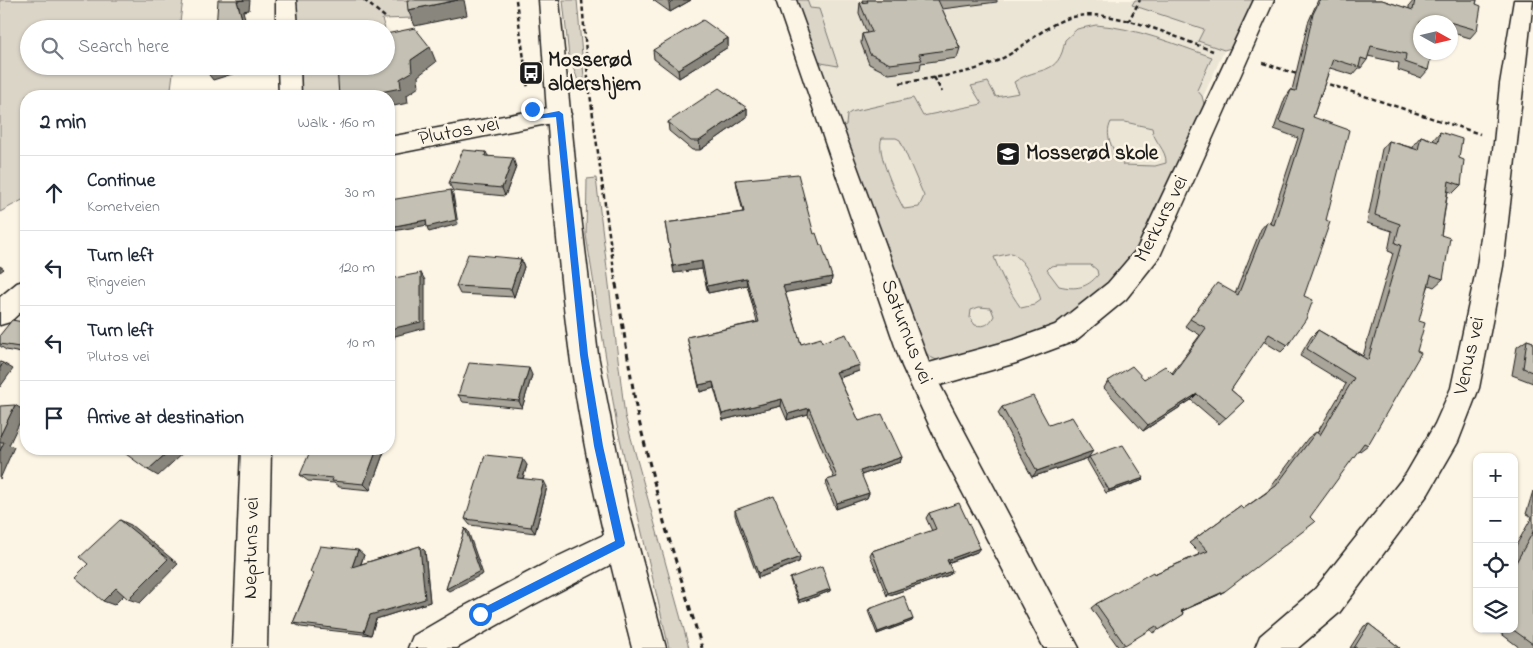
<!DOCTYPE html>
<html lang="en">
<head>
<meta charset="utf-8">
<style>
	:root { --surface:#fff; --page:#f2f2f3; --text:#1f2937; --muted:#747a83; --line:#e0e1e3 }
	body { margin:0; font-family:"Indie Flower",sans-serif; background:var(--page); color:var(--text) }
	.controls { position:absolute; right:15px; bottom:15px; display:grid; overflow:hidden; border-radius:10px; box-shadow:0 1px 4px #0004 }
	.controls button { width:45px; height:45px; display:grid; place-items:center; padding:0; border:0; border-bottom:1px solid var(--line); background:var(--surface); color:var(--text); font:25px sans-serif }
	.compass { position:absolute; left:1413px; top:15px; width:45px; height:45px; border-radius:50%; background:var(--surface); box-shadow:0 1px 4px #0004; rotate:98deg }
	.stop { position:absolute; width:15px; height:15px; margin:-11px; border:4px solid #1a73e8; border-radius:50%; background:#fff }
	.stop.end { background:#1a73e8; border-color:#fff; box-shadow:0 1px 5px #0008 }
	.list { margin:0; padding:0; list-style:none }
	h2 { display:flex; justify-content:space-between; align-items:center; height:65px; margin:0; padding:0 20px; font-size:21px }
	h2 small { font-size:16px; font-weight:400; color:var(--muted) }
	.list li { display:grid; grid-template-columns:32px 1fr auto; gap:15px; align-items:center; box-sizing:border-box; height:75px; padding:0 20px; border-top:1px solid var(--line) }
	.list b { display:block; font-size:19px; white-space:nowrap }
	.list p { margin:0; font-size:16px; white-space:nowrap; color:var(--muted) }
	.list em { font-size:16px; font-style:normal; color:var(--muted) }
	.icon { flex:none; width:28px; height:28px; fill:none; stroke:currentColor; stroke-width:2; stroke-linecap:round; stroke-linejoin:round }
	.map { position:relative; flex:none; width:1533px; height:648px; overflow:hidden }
	.search { position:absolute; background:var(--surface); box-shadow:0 1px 4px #0004; left:20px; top:20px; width:375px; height:55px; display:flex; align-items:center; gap:12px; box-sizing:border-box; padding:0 18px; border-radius:28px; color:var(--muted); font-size:19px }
	.panel { position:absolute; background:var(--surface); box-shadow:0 1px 4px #0004; left:20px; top:90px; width:375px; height:365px; border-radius:20px }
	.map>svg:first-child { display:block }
	.built { fill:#ebe5d6 }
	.green { fill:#dbd5c8; stroke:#7c7872; fill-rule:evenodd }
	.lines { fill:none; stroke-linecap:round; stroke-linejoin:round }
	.minor-casing { stroke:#1c1c1c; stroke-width:3 }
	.major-casing { stroke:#1c1c1c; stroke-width:3 }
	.path-far1 { stroke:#1c1c1c; stroke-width:2.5; stroke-dasharray:4.5 3; stroke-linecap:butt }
	.path { stroke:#1c1c1c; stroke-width:3; stroke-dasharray:5.5 4.5; stroke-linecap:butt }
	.minor { fill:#fcf5e5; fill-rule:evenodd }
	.major { fill:#fcf5e5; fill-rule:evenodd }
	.wall { fill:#a9a59a; stroke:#1c1c1c }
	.shaded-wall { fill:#89867d; stroke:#1c1c1c }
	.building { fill:#c4c0b3; stroke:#1c1c1c }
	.route { fill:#1a73e8 }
	.labels { text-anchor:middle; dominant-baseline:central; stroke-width:5; stroke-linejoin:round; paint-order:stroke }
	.poi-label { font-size:21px; font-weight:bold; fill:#1c1c1c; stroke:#fcf5e5; text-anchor:start }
	.street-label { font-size:21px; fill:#1c1c1c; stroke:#fcf5e5 }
</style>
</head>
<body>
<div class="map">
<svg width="1533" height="648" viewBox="0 0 1533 648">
	<rect width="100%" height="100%" fill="#fcf5e5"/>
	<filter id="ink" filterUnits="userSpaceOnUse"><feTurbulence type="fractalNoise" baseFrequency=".02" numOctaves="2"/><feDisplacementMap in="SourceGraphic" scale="10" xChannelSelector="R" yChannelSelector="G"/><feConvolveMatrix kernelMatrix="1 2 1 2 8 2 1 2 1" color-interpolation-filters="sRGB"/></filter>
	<g filter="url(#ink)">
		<path class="built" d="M786 0H1247L1134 249 1065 333 922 377Z"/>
		<g class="green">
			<path d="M0 0H183L179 29H29V66H174L170 96H26V198L0 212Z"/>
			<path d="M296 0H411L414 18 382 19 385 29H297Z"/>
			<path d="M563 0H577L585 88 582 91 569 57Z"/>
			<path d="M794 0H807L810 8 819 9 838 66 816 62Z"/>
			<path d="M1135 0H1254L1231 48 1224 50 1198 41 1204 29 1132 5Z"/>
			<path d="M1096 25C1137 28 1174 44 1212 57L1197 90 1202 96 1205 108 1138 252 1109 287 1057 324 1011 342 939 361 930 357 922 348 839 128 846 125 847 115 851 112 913 98 923 116 982 104 971 86 988 82 996 97 1019 93 1014 82C1039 65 1059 78 1065 40L1077 29ZM1111 122H1125L1152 128C1153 141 1167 150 1166 163L1155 166 1123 165C1115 151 1103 138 1111 122ZM882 138H896L900 140 924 196 919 207 904 209C897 197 875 151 882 138ZM1012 253C1026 261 1036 284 1041 300L1034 305 1021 308C1009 291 1001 276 994 257ZM1058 265H1091L1097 270 1098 275C1087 288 1076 290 1059 286L1047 270 1051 266ZM979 307 991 308 994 316C989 325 985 327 975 325L970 318 971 310Z"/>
			<path d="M298 66H361L347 96H299Z"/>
			<path d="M596 178 625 416 689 648H669L617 426 586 235 587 179Z"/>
		</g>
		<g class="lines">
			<defs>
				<g id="minor">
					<path d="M276 0H296L298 29H276Z"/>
					<path d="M776 0H796L929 363 1016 339 1055 325 1108 283 1137 249 1254 0H1274L1160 256 1126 299 1075 341 1016 363 940 385 1079 648H1044L944 457 902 366Z"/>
					<path d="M1514 0H1533L1503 266 1479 388 1458 442 1428 494 1339 613 1298 648H1255L1260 636 1315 589 1406 474 1435 424 1451 388 1477 266 1494 143 1500 84Z"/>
					<path d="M278 66H300L301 96H279Z"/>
					<path d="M559 106 567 108 571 114 567 120 389 155V137Z"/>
					<path d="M26 280V307L10 322 0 325V297L17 283Z"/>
					<path d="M241 449H271L267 648H233Z"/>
					<path d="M620 527 631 532 636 543 631 554 533 605 457 648H408L413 636 461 608 559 556Z"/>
				</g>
				<path id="major" d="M539 0H559L578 192 598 355 627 504 666 648H632C607 551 583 454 570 355 554 238 548 118 539 0Z"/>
			</defs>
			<use href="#minor" class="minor-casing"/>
			<use href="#major" class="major-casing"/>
			<g class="path-far1">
				<path d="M364 0 386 18"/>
				<path d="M516 0 528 89"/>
				<path d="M582 0 588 79 616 285"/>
				<path d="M1128 22 1140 0"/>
				<path d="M1263 63 1300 75"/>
				<path d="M934 77 942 92"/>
				<path d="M1322 82 1480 134"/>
				<path d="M900 83C935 77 971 75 1003 58 1028 45 1049 20 1078 16 1120 10 1174 37 1213 51"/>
			</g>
			<path class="path" d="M616 284 637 413 664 522 702 648"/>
			<use href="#minor" class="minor"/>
			<use href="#major" class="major"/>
		</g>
		<g class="wall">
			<path d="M653 0H691L670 12Z"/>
			<path d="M862 0H997V2L942 9 960 48 957 58 921 63 920 70 889 74 869 64 861 43 862 34 867 33 859 13 860 3 863 2Z"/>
			<path d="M1318 0H1382L1409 9V6L1414 0H1477L1476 4 1477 30 1470 38 1450 32V22H1420L1428 70 1421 78 1398 70 1399 63 1368 56 1367 60 1361 68H1359L1353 75 1330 68 1313 117 1288 345 1281 352 1263 341 1231 390 1244 401 1219 424 1191 400 1143 431 1104 388 1108 381 1144 379 1172 373 1200 335 1185 326 1212 290 1235 294 1261 229 1267 222 1270 223 1298 138 1274 129 1285 98 1291 90H1292L1308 23Z"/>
			<path d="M728 38V47L679 78 654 59 653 50Z"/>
			<path d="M747 108V117L700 150H692L669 131 668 122Z"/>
			<path d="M1440 132 1459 158 1461 185 1453 193 1448 191 1441 235 1443 279 1434 287 1429 285 1368 445 1360 451 1358 450 1218 595 1182 611 1184 614 1153 633 1150 629 1119 648 1091 608 1096 604 1154 574 1200 554 1189 543 1240 506 1243 509 1268 491 1308 438 1316 432 1317 433 1346 384 1300 356 1311 337 1318 330 1363 356 1393 253 1388 251 1392 231 1367 223 1382 149 1389 141 1413 148 1414 144 1421 136 1433 140Z"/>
			<path d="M486 152 488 156 516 167 505 196 453 191 449 183Z"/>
			<path d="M736 180 814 234 820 245 832 277 831 284 785 292 801 344 822 342 859 371 839 378 859 421 902 457 900 462 861 475 869 493 867 498 836 509 826 486 827 480 834 478 808 414 787 420 781 406 723 420 714 388 700 392 687 337 757 322 747 285 708 293 702 269 674 273 665 223 743 212 737 187Z"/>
			<path d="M521 259 524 267 514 297 460 294 456 286Z"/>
			<path d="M26 317V354L6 350 0 346V335L23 322Z"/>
			<path d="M1527 340 1533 342V383L1512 375 1517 347Z"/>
			<path d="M532 375 522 408 463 402 458 395Z"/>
			<path d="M1002 407 1049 425 1088 458 1032 477 998 413Z"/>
			<path d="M385 449 370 490 339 487 334 483 308 481 300 475Z"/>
			<path d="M1089 457 1141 481 1106 493 1087 460Z"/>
			<path d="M527 465 523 479 547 487 535 533 470 525 465 519Z"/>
			<path d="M1533 491V648H1520L1495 629H1514V549L1532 517 1526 514Z"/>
			<path d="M735 510 800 557 799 562 758 578 735 515Z"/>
			<path d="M929 513 977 552 948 563 952 571 949 575 887 596 870 555 872 551 932 531 926 518Z"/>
			<path d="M420 546 425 551 430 602 376 619 371 635 301 627 293 623 313 574 310 572 364 555 361 564Z"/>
			<path d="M790 578 830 589V591L799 603 790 580Z"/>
			<path d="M869 609 913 619 912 621 877 634 868 611Z"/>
			<path d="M1369 624 1400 648H1350L1364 626Z"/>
		</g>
		<g class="shaded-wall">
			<path d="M244 0H250L249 10 243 11 248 29H245L237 1Z"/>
			<path d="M458 0H464L467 15 415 26 408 10Z"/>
			<path d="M674 0H691L670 12 669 3Z"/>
			<path d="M728 38V47L679 78 678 69Z"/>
			<path d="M430 47 436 62 418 76 419 87 407 95 408 103 389 107V96H360L400 79 411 60Z"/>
			<path d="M222 66H258L213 80 206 71Z"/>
			<path d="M356 94 358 96H344Z"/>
			<path d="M747 108V117L700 150 699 141Z"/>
			<path d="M513 158 516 167 505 196 502 188Z"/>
			<path d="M451 190 453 194 458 224 429 232 427 227Z"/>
			<path d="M389 212 393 218 389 226Z"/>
			<path d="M426 220 428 225 393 231 390 227Z"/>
			<path d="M521 259 524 267 514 297 511 289Z"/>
			<path d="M702 261V269L674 273 673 266Z"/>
			<path d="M0 266 4 269 0 272Z"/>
			<path d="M421 273 425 280V328L395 336 389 351V333L390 329Z"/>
			<path d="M832 277 831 284 783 293V286Z"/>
			<path d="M746 278 747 285 708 293 707 286Z"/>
			<path d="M3 363 13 369 0 387V368Z"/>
			<path d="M860 365 859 371 836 379V372Z"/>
			<path d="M529 368 532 375 522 408 519 401Z"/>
			<path d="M713 382 714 388 700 392 699 385Z"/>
			<path d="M1197 394 1191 400 1143 431 1148 425Z"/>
			<path d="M782 399 781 406 723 420 722 414Z"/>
			<path d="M15 405 25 411 9 445 14 447 0 479V436Z"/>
			<path d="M809 408 808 414 787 420 788 414Z"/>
			<path d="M171 449H187L158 476 148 470Z"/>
			<path d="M377 449H385L370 490 364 484Z"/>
			<path d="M1093 451 1088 458 1032 477 1037 471Z"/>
			<path d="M902 457 900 462 858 476 860 471Z"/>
			<path d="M523 459 527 465 521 484 517 478Z"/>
			<path d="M1144 478 1141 481 1106 493 1109 490Z"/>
			<path d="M544 481 547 487 535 533 531 527Z"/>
			<path d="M869 493 867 498 836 509 837 503Z"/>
			<path d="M120 520 131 525 178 564 140 603 128 599Z"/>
			<path d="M465 528 468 531 483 574 449 591 446 589Z"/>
			<path d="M420 546 425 551 430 602 376 619 371 635 364 632 370 615Z"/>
			<path d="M980 548 977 552 944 564 947 560Z"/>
			<path d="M358 550 364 555 358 571 352 567Z"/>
			<path d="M800 557 799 562 758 578V573Z"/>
			<path d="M952 571 949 575 887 596 888 593Z"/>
			<path d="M116 588 127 592 114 605 103 601Z"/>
			<path d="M830 589V591L799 603V600Z"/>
			<path d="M1225 591 1218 595 1175 614 1181 611Z"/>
			<path d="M913 619 912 621 877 634 878 632Z"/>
		</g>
		<g class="building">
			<path d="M218 0H244L237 1 245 29H216Z"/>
			<path d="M407 0H458L408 10Z"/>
			<path d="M665 0H674L669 3Z"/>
			<path d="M867 0H938L960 48 919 54 922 60 890 64 870 54 862 34 872 32 860 3 868 2Z"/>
			<path d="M1320 0H1382L1413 10 1415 0H1477L1476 4 1481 6 1477 30 1439 19 1438 22H1420V52H1432L1428 70 1405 62 1406 54 1371 46 1367 60 1361 58 1359 67 1333 59 1313 117 1349 130 1326 220 1330 222 1304 296 1313 300 1306 319 1288 345 1269 334 1231 390 1244 401 1226 418 1197 394 1148 425 1108 381 1132 366 1144 379 1165 366 1173 374 1206 328 1190 319 1217 283 1238 295 1267 222 1274 225 1304 130 1279 121 1291 90 1296 91 1313 14Z"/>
			<path d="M703 20 728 38 678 69 653 50Z"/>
			<path d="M415 28 430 47 411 60 412 72 400 79 401 88 360 96H357L356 94 344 96H339L337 66H386V34Z"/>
			<path d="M205 66H222L206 71Z"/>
			<path d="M719 88 747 108 699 141H691L668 122Z"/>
			<path d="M1440 132 1462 139 1459 158 1464 160 1461 185 1449 181 1441 235 1450 238 1443 279 1431 275 1419 321 1425 323 1417 351 1421 353 1368 445 1364 443 1310 517 1315 522 1225 591 1181 611 1184 614 1159 630 1156 626 1125 645 1096 604 1153 572 1154 574 1208 551 1196 538 1240 506 1243 509 1276 486 1316 432 1320 435 1354 378 1307 349 1318 330 1368 360 1401 245 1395 243 1400 224 1375 215 1389 141 1418 150 1421 136 1438 142Z"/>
			<path d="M463 150 486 152 485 156 513 158 502 188 449 183Z"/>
			<path d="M798 174 814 234 816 233 820 245H822L832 277 783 286 801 344 821 338 822 342 846 334 860 365 836 372 859 421 882 414 902 457 860 471 869 493 837 503 827 480 837 477 809 408 788 414 782 399 722 414 713 382 699 385 687 337 759 322 746 278 707 286 702 261 673 266 665 223 744 212 736 180Z"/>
			<path d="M451 190 456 220 427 227 426 220 390 227V200Z"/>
			<path d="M468 254 521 259 511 289 456 286Z"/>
			<path d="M421 273V322L390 329 389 333V279Z"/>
			<path d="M26 317V348L0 344V335L12 320 23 322Z"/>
			<path d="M1527 340 1533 342V372L1523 368Z"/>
			<path d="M0 362 3 363 0 368Z"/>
			<path d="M469 363 529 368 519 401 458 395Z"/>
			<path d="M1033 396 1049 425 1072 417 1093 451 1037 471 1002 407Z"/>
			<path d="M15 405 0 436V406Z"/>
			<path d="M0 442H4L0 451Z"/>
			<path d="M1123 445 1144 478 1109 490 1089 457Z"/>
			<path d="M119 449H171L148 470Z"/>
			<path d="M311 449H377L364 484 332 481 333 478 300 475Z"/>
			<path d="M485 455 523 459 517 478 544 481 531 527 465 519Z"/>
			<path d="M774 496 800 557 758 573 735 510Z"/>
			<path d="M959 503 980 548 947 560 952 571 888 593 872 551 936 529 929 513Z"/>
			<path d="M120 520 168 559 128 599 116 588 103 601 75 577 88 564 80 557Z"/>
			<path d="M465 528 480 571 446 589Z"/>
			<path d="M1533 532V644L1512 629H1514V566Z"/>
			<path d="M320 546 358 550 352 567 420 546 425 599 370 615 364 632 293 623 314 573 310 572Z"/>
			<path d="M822 566 830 589 799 600 790 578Z"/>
			<path d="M904 596 913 619 878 632 869 609Z"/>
			<path d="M1369 624 1400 648H1354Z"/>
		</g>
	</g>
	<path class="route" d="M532 106 538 115 559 111 563 114 588 355 603 446 625 543 624 546 480 619 475 614 477 611 615 541 594 446 580 355 556 117 533 119 529 109Z"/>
	<defs>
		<symbol id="bus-square" viewBox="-11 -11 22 22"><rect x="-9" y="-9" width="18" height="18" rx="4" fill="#1c1c1c" stroke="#fcf5e5"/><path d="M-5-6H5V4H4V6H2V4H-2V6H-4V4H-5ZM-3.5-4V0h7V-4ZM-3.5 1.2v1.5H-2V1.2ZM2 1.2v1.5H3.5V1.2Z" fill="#fff"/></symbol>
		<symbol id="school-square" viewBox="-11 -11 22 22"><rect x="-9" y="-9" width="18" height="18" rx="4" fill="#1c1c1c" stroke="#fcf5e5"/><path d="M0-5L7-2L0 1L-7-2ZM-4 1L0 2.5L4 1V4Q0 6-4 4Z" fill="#fff"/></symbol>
	</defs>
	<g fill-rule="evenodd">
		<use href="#bus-square" x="517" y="59" width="28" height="28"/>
		<use href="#school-square" x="994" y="140" width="28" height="28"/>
	</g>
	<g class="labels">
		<g class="poi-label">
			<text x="548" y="61">Mosserød<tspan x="548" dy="24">aldershjem</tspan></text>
			<text x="1026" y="154">Mosserød skole</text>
		</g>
		<g class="street-label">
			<text transform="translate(459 132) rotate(-11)">Plutos vei</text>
			<text transform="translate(1162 219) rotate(-63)">Merkurs vei</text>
			<text transform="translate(906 332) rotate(69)">Saturnus vei</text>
			<text transform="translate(1470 356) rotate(-77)">Venus vei</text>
			<text transform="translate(252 548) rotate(-89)">Neptuns vei</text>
		</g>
	</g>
</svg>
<div class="controls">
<button>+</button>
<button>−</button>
<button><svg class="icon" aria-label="locate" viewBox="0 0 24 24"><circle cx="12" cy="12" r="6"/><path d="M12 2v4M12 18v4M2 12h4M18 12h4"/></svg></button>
<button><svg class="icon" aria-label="layers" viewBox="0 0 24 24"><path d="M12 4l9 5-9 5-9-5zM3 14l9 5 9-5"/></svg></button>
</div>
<svg class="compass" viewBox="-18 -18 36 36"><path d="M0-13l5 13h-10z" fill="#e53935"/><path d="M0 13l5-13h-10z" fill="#747a83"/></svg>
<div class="stop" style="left:480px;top:614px"></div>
<div class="stop end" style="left:532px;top:109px"></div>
<div class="search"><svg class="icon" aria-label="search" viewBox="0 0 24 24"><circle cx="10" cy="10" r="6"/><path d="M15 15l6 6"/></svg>Search here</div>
<section class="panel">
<h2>2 min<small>Walk · 160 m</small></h2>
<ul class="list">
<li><svg class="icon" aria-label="ahead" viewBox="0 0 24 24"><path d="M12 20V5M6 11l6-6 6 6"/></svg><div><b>Continue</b><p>Kometveien</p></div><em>30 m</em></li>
<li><svg class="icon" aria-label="left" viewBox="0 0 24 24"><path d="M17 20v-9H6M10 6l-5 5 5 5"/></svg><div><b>Turn left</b><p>Ringveien</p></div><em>120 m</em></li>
<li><svg class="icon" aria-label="left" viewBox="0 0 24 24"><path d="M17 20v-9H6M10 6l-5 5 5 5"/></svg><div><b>Turn left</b><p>Plutos vei</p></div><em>10 m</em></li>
<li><svg class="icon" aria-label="arrive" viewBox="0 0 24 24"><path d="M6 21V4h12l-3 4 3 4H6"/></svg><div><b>Arrive at destination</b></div></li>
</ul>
</section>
</div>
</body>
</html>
